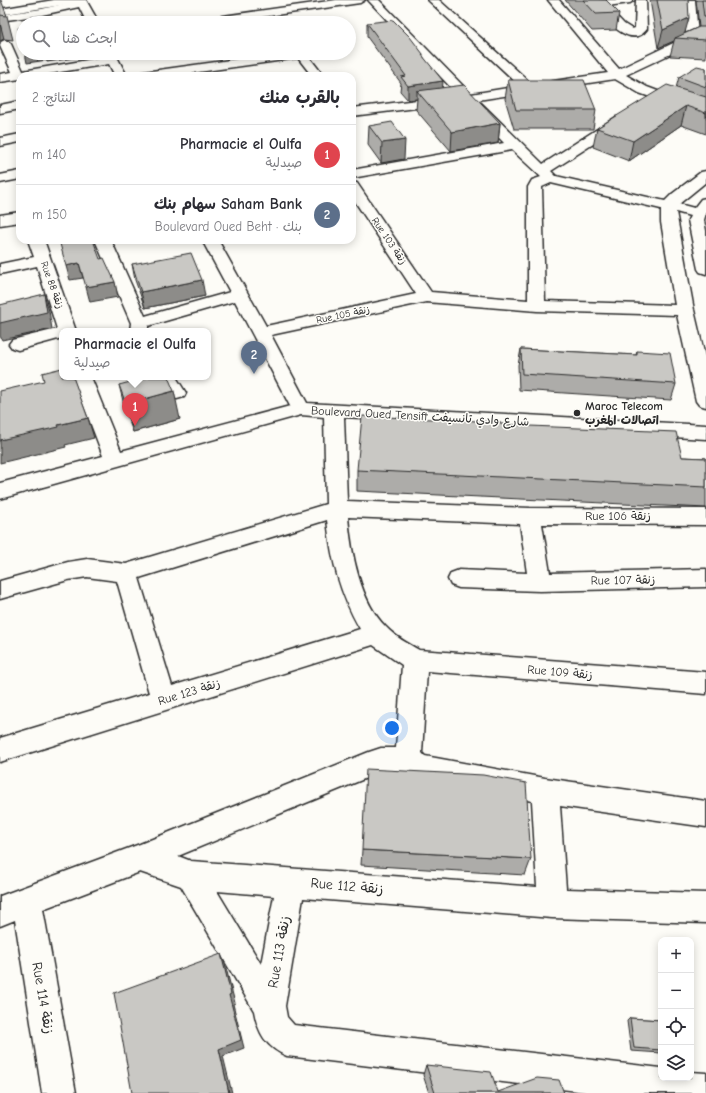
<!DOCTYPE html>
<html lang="ar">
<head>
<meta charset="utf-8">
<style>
	:root { --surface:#fff; --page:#f2f2f3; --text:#2b2b33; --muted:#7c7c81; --line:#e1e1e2; --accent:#d93025 }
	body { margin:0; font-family:"Comic Neue","Playpen Sans Arabic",sans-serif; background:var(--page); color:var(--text); direction:rtl }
	.controls { position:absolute; right:12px; bottom:12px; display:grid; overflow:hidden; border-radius:8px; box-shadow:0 2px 10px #0003 }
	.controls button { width:36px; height:36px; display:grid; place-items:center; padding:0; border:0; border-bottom:1px solid var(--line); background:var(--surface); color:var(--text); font:20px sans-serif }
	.you { position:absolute; left:392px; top:728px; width:14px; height:14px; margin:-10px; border:3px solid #fff; border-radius:50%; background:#1a73e8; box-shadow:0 0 0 6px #1a73e833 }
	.badge { display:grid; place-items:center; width:26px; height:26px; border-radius:50%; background:var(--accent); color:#fff; font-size:13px; font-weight:700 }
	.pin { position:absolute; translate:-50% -33px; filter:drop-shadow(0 1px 2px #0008) }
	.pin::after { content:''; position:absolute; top:21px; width:14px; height:12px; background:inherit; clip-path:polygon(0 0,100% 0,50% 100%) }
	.popup { position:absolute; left:59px; top:328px; width:152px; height:52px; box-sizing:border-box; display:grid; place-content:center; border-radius:8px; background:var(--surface); filter:drop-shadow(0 1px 3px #0005); font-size:13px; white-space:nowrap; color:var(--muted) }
	.popup b { font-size:15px; color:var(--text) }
	.popup::after { content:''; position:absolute; left:50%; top:100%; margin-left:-8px; border:8px solid transparent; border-top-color:var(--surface) }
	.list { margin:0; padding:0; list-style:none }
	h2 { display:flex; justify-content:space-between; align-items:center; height:52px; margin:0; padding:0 16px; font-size:17px }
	h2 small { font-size:13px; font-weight:400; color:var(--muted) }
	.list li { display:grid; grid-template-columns:26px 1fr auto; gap:12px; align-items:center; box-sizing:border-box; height:60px; padding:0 16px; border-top:1px solid var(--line) }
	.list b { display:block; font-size:15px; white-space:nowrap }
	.list p { margin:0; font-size:13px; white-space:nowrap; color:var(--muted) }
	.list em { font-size:13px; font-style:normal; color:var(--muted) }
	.icon { flex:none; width:22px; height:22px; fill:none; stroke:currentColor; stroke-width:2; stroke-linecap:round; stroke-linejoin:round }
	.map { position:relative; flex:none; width:706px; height:1093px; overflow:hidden; direction:ltr }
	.search { position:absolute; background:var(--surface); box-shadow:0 2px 10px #0003; left:16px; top:16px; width:340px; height:44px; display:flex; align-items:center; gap:10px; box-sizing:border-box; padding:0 14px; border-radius:22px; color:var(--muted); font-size:15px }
	.panel { position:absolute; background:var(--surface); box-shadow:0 2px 10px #0003; left:16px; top:72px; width:340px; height:172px; border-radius:12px; direction:rtl }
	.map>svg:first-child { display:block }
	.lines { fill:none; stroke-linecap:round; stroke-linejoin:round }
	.minor-casing { stroke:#2b2b2b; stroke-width:3 }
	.major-casing { stroke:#2b2b2b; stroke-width:3 }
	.minor { fill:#fdfcf7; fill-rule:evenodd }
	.major { fill:#fdfcf7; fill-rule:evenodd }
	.wall { fill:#adaca9; stroke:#2b2b2b }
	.shaded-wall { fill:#8d8c89; stroke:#2b2b2b }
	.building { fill:#c9c8c4; stroke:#2b2b2b }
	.poi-dot { fill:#2b2b2b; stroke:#fdfcf7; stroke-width:1.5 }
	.labels { text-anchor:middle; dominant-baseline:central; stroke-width:3; stroke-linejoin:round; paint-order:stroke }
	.far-street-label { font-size:10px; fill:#2b2b2b; stroke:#fdfcf7 }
	.poi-label { font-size:12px; font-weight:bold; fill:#2b2b2b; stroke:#fdfcf7; text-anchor:start }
	.street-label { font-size:12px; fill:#2b2b2b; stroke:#fdfcf7 }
	.near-street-label { font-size:14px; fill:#2b2b2b; stroke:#fdfcf7 }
</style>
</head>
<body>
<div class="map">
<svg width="706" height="1093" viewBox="0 0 706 1093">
	<rect width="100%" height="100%" fill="#fdfcf7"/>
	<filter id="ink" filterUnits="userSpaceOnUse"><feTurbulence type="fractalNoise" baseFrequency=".025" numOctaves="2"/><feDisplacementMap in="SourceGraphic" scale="8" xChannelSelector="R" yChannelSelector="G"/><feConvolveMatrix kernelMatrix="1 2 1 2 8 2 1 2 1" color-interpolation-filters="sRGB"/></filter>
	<g filter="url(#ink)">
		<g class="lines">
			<defs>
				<g id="minor">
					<path d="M76 0H86L99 23H87L79 7 42 15 0 21V15L42 9 76 1Z"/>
					<path d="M336 0H365L360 3 219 23H189L191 21 195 20Z"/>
					<path d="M368 0H379L471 94 520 86 428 0H439L532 84 608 73 548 0H559L619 69 686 37 685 0H695L698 36H706V44L694 43 626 75 647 87 706 109V117L639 93 615 79 478 100 543 164 616 117H626L628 120 626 123 551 171 556 176 665 201 672 194 701 172 706 171V182L679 204 694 208 701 199 706 198V213L704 220 706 231V274L700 272 698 269 688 220 690 216 676 212 694 310 706 361V407L699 405 696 401 677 315 537 311 426 302 271 335 307 403 706 425V439L344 417 347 501 530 508 706 509V525L542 524 550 573 706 569V587L540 591 459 588 451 585 448 579 451 573 459 570 527 573 520 524 348 517C351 552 360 602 386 627 395 637 407 643 419 650L706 672V694L427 671 422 753 425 756 545 778 706 801V827L560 806 566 889 706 893V923L552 918 303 898 285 1006 287 1017 294 1025 661 1068V1078H691V1072L706 1073V1093H594L287 1056C266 1047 258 1033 254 1011L181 886 140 872 43 909 76 1093H42L15 920 0 926V896L140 844 369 752 381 748H396L402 665 373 645 0 762V738L149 693 117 581 87 577 68 580 0 599V581L68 562 87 559 126 564 326 504 324 417 301 415 0 499V483L103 456 73 377H91L121 451 290 406 235 301 148 326V331H130L131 323 95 240H111L145 316 230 292 202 240H218L266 326 416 294 352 197V182L357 183 431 292 528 300V187L532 180 541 177 512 150 352 178V170L504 143 465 102 352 116V108L458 95ZM551 183 661 209V222L675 305 545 301 542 187ZM327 520C332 562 339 592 360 629L172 686 139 578ZM381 772 406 773 418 779 532 801 537 887 191 861 178 856ZM217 891 274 896 261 964Z"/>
					<path d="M605 0H635L630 3 607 6 624 24 632 29 635 28 636 0H646L647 29C631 51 603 18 595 4L596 2Z"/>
					<path d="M5 40 9 42 11 44 23 71 105 57 103 53H115L127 76H115L109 64 36 76H20V79L0 82V74L12 72 0 46 1 42Z"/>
					<path d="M281 53H306L324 76H312L298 58 170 76H138L140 73 144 72Z"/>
					<path d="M20 101V109L0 113V105Z"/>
					<path d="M20 134V142L0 146V138Z"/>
					<path d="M20 171V179L0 183V175Z"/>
					<path d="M20 212V222L0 225V215Z"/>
					<path d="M28 240H44L76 331H62V338L18 350 12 348 9 344 12 340 57 329 37 266 0 274V264L34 257Z"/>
					<path d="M158 377H176L186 393 184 397 177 399 170 397Z"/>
				</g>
				<path id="major" d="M54 0H79L74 3 0 15V9Z"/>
			</defs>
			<use href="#minor" class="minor-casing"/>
			<use href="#major" class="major-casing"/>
			<use href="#minor" class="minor"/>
			<use href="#major" class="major"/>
		</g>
		<g class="wall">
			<path d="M0 0 7 16 13 40 4 39 0 41Z"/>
			<path d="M565 0H606L619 13 616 30 592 31Z"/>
			<path d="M650 0H688L685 33 699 27 696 0H706V58L670 56 674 41 658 48Z"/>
			<path d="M367 23 423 54V56L442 88 500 123 498 143 451 151 416 110 417 99 408 100 400 91 401 83 367 37Z"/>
			<path d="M706 68V134L681 125 629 161 593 147 597 128 676 88 679 77Z"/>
			<path d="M508 80 596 110 593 129H514L505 99Z"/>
			<path d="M369 126 404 159 381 163 368 145Z"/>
			<path d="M132 264 205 296 145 308 135 280Z"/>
			<path d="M521 349 636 355 637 351 676 384 671 400 519 390 518 365Z"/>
			<path d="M119 385 180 419 133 432 126 413Z"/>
			<path d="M501 424 682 457 706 458V508L357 491V470Z"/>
			<path d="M362 850 531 859 525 875 361 865Z"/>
			<path d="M630 1018 661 1020V1053L631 1051 627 1021Z"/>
			<path d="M426 1065 498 1092 564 1093H429L423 1075Z"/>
		</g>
		<g class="shaded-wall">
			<path d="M689 18 684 36 675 38 674 41 658 48 663 30Z"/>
			<path d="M0 23 4 39 0 41Z"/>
			<path d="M25 53H45L47 60 27 63Z"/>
			<path d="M45 53H80L81 57 47 62Z"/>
			<path d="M443 81 442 95 417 91V99L408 100V86Z"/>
			<path d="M686 106 681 125 629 161 633 141Z"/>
			<path d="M500 123 498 143 451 151 452 132Z"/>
			<path d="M405 140 404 159 381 163 382 143Z"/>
			<path d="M79 263 83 278 70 280 66 266Z"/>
			<path d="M202 280 205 296 145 308 141 292Z"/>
			<path d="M115 282 118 297 90 302 86 287Z"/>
			<path d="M44 294 49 311 52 329 2 340 0 336V323Z"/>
			<path d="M174 391 180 419 133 432 126 404Z"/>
			<path d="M88 418 94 438 65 445 66 447 0 463V440L58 425Z"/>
			<path d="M221 954 225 964 235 1003 233 1004 244 1048 223 1056 232 1093H229L219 1049 229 995Z"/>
		</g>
		<g class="building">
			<path d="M0 0H1L7 16 0 15Z"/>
			<path d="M583 0H606L619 13 596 14Z"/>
			<path d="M657 0H688L689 18 663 30Z"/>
			<path d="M702 0H706V17H704Z"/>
			<path d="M393 20 410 37 423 54 422 55 443 81 408 86 401 77 406 76 367 23Z"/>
			<path d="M70 22 71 23H59Z"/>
			<path d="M23 27V47L18 28Z"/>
			<path d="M699 27H706V40L675 38Z"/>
			<path d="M697 66 706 68V87L679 77Z"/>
			<path d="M508 80H584L596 110H516Z"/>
			<path d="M464 85 500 123 452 132 417 91Z"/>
			<path d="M667 85 706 97V113L686 106 633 141 597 128Z"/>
			<path d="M392 122 405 140 382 143 369 126Z"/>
			<path d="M59 240H93L100 259 104 258 115 282 86 287 79 263 66 266Z"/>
			<path d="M191 253 202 280 141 292 132 264Z"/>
			<path d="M44 294 47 312 0 323V305Z"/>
			<path d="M521 349 637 355V351L670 353 676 384 522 374Z"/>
			<path d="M62 368V377H73L88 418 58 425 59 427 0 440V391L44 381 42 373Z"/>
			<path d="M149 377H168L174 391 126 404 119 385Z"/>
			<path d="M362 416 501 422V424L530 426 676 432 682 457 706 458V487L357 470Z"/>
			<path d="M366 769 483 775 526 783 531 859 362 850Z"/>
			<path d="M221 954 231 994 229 995 241 1040 219 1049 229 1093H132L114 993Z"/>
			<path d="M630 1018 661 1020V1050L634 1048Z"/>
			<path d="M426 1065 491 1072 498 1092 537 1078 559 1080 564 1093H435Z"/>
		</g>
	</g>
	<circle class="poi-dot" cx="577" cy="413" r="4"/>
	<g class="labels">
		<g class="far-street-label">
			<text transform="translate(389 241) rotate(56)">Rue 103 زنقة</text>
			<text transform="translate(52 285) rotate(70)">Rue 88 زنقة</text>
			<text transform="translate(343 315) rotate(-12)">Rue 105 زنقة</text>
		</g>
		<g class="poi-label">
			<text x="585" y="406">Maroc Telecom<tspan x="585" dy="14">اتصالات المغرب</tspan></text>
		</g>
		<g class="street-label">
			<text transform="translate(420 416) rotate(3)">Boulevard Oued Tensift شارع وادي تانسيفت</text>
			<text x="618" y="516">Rue 106 زنقة</text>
			<text transform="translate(623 580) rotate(-1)">Rue 107 زنقة</text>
			<text transform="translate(560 672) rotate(5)">Rue 109 زنقة</text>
			<text transform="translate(189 692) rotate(-17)">Rue 123 زنقة</text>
		</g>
		<g class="near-street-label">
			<text transform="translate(347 886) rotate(5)">Rue 112 زنقة</text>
			<text transform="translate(279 952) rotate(-80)">Rue 113 زنقة</text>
			<text transform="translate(43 998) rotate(80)">Rue 114 زنقة</text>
		</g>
	</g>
</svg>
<div class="controls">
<button>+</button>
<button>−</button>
<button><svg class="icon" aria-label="locate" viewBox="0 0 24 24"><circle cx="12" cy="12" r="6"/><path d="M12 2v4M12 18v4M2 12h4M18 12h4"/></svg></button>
<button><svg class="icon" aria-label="layers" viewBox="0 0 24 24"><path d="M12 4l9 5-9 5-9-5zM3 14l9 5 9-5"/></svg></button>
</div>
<div class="you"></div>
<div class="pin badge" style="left:135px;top:426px;background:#e0444e">1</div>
<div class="popup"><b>Pharmacie el Oulfa</b>صيدلية</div>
<div class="pin badge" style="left:254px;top:374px;background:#5c6f8a">2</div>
<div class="search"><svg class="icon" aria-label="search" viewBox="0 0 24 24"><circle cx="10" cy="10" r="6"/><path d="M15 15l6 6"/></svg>ابحث هنا</div>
<section class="panel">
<h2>بالقرب منك<small>النتائج: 2</small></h2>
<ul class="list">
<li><span class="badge" style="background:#e0444e">1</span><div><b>Pharmacie el Oulfa</b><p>صيدلية</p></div><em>140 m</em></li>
<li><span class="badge" style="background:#5c6f8a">2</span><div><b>Saham Bank سهام بنك</b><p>بنك · Boulevard Oued Beht</p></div><em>150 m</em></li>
</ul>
</section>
</div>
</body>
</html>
